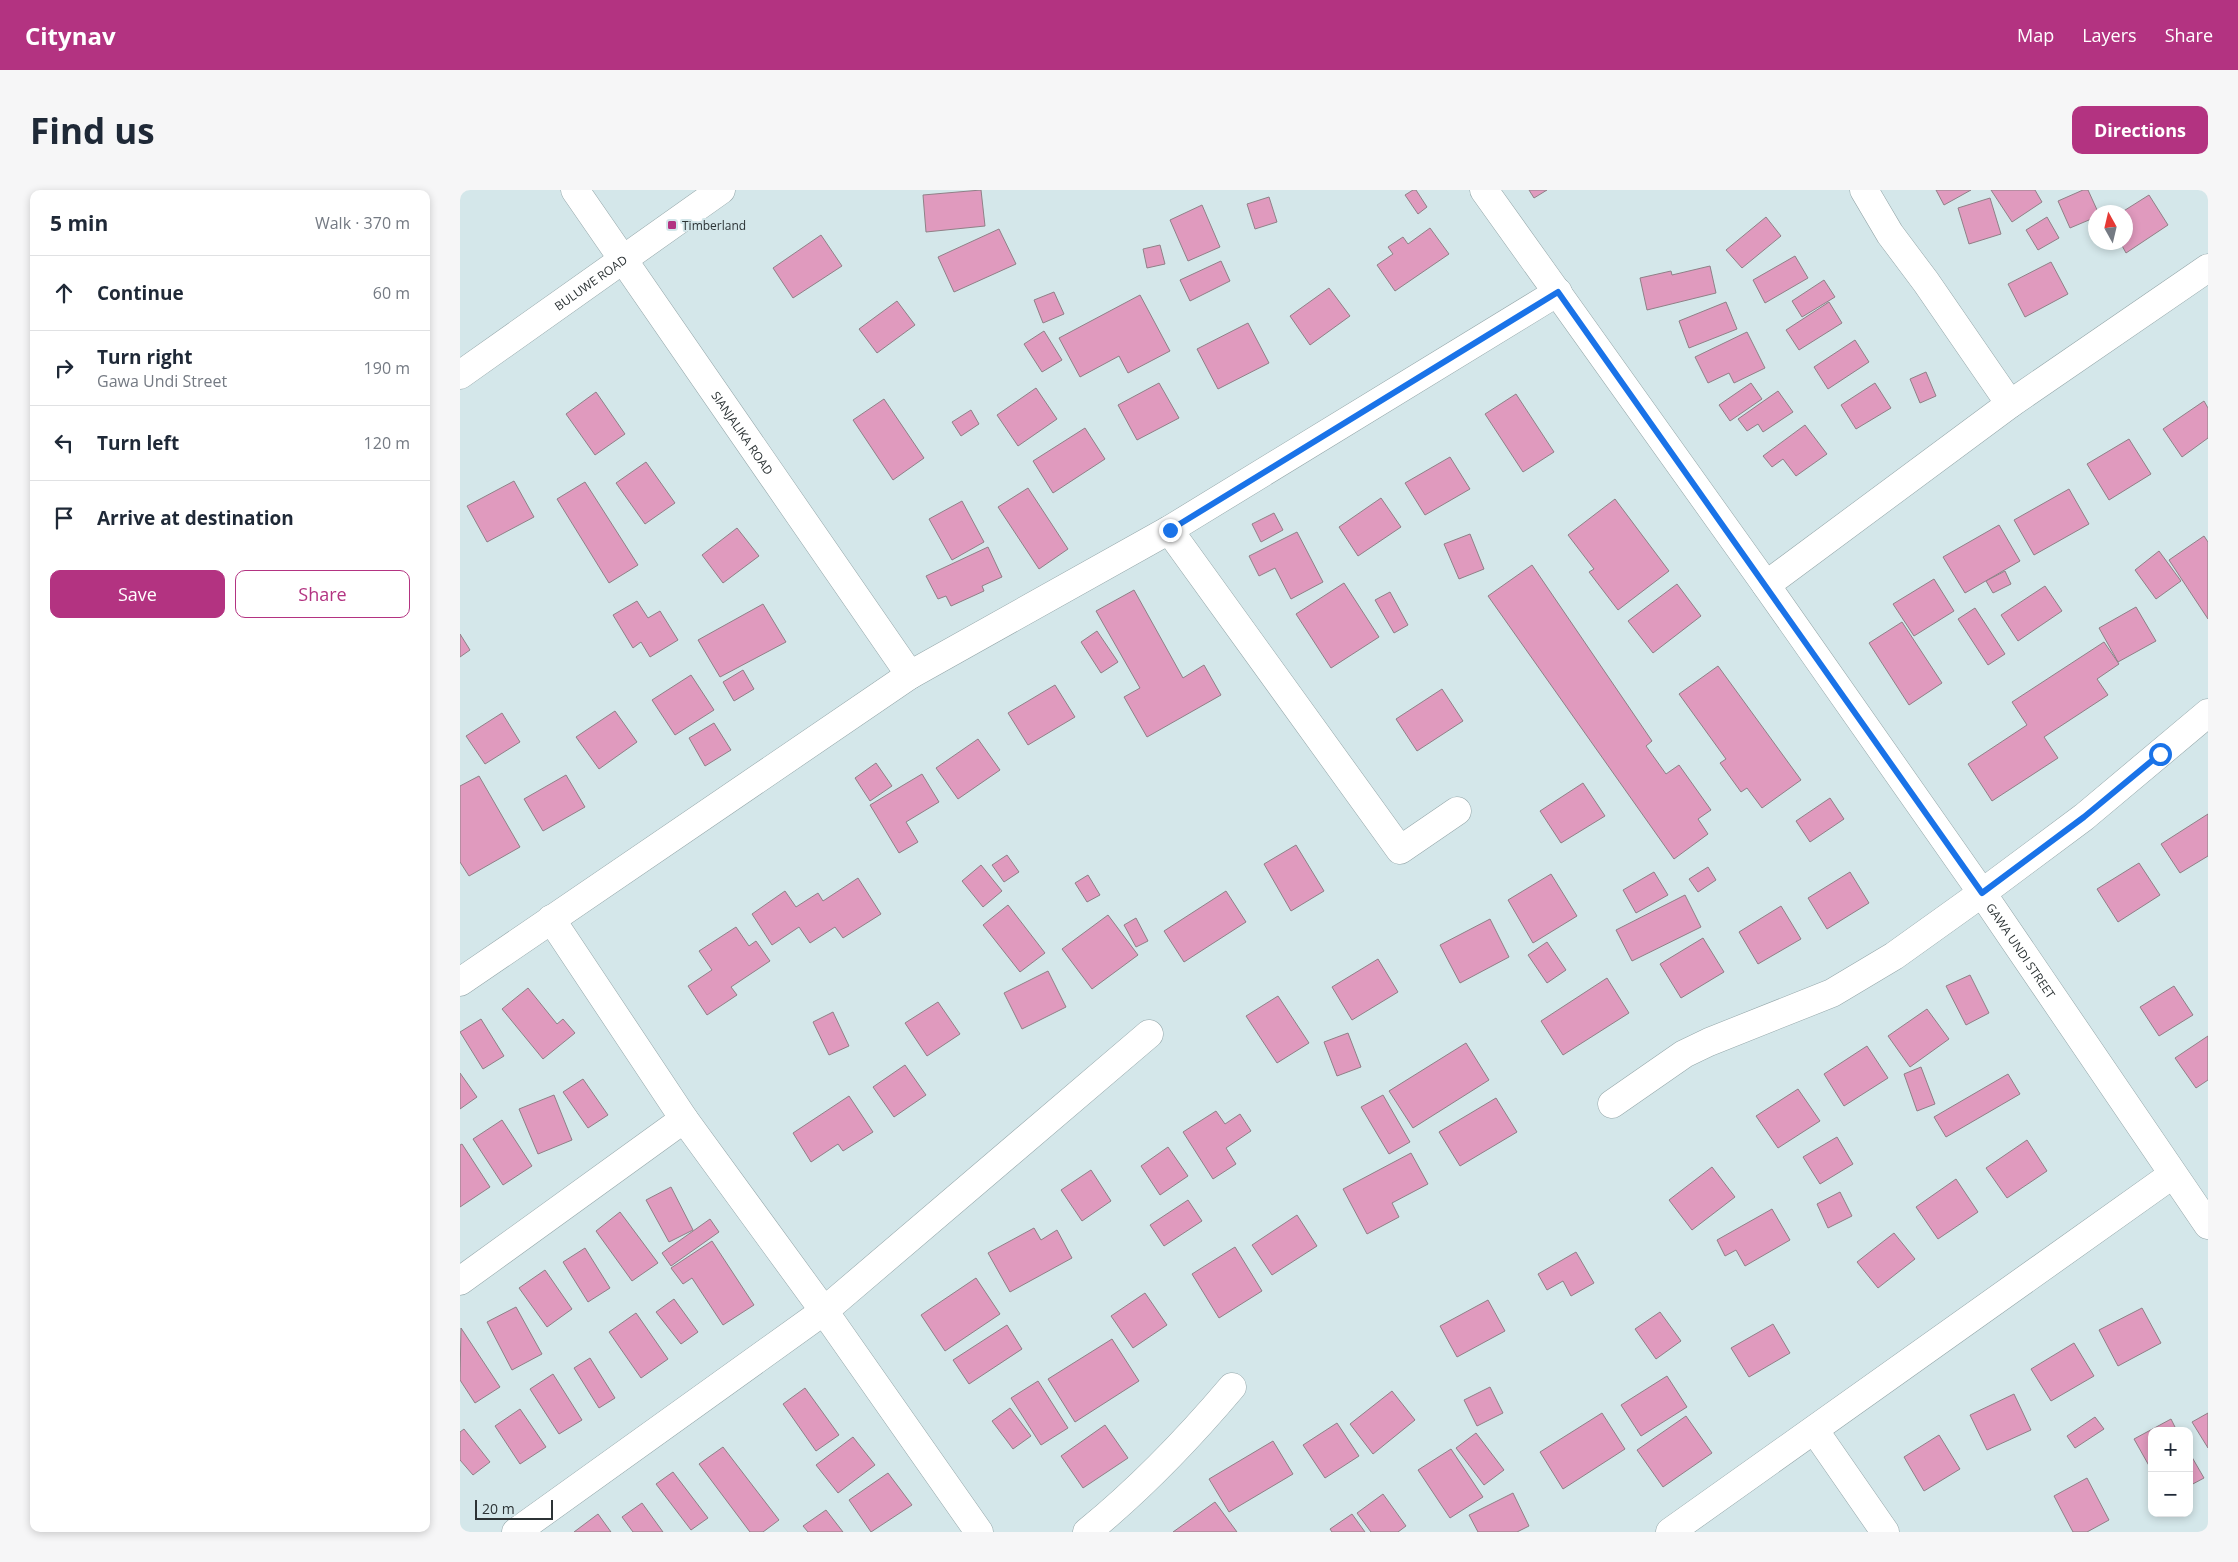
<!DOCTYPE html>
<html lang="en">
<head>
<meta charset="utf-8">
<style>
	:root { --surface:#fff; --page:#f6f6f7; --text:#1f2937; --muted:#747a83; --line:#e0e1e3; --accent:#b33381 }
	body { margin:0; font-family:"Open Sans",sans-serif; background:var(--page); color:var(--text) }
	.controls { position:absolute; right:15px; bottom:15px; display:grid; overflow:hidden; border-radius:10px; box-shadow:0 2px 8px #0003 }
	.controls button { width:45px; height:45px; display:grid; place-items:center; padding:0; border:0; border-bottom:1px solid var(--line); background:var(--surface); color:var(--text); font:25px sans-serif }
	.compass { position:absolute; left:1628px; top:15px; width:45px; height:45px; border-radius:50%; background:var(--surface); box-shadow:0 2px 8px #0003; rotate:352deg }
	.scale { position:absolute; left:15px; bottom:12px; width:78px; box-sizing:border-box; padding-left:5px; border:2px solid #2c3335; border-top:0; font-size:14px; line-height:18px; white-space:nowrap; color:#2c3335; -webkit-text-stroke:4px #d4e7ea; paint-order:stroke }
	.stop { position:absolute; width:15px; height:15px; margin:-11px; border:4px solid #1a73e8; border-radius:50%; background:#fff }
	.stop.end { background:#1a73e8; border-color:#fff; box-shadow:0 1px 5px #0008 }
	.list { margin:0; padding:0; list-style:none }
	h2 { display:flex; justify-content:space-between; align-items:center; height:65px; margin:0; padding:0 20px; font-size:21px }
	h2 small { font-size:16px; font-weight:400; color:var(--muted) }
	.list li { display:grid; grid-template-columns:32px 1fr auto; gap:15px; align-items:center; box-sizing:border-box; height:75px; padding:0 20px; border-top:1px solid var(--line) }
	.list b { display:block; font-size:19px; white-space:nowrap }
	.list p { margin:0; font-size:16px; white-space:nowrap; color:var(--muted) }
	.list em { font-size:16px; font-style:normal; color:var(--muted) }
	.actions { display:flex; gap:10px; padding:15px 20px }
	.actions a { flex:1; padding:11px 0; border:1px solid var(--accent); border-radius:10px; text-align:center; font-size:18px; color:var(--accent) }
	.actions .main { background:var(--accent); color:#fff }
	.icon { flex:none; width:28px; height:28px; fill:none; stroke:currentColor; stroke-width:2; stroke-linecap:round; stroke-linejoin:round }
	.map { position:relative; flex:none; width:1748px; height:1342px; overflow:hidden; border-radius:10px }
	header { display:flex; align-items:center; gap:30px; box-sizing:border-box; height:70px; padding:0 25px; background:var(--accent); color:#fff }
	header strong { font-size:24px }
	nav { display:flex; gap:28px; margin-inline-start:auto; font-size:18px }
	.intro { display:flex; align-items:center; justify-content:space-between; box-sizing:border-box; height:120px; padding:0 30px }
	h1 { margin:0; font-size:35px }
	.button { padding:12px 22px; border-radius:10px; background:var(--accent); color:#fff; font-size:18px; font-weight:700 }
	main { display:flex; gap:30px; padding:0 30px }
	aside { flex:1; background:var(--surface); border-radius:10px; box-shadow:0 2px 8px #0003 }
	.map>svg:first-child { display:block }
	.building { fill:#e09abe; stroke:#8f8087 }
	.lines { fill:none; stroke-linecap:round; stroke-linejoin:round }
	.minor-casing { stroke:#95a7aa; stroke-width:29 }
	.tertiary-casing { stroke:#95a7aa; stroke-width:29 }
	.minor { stroke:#fff; stroke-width:28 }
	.tertiary { stroke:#fff; stroke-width:28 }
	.route { stroke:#1a73e8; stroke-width:6 }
	.poi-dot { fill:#b33381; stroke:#d4e7ea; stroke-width:2 }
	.labels { text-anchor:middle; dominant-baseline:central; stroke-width:4; stroke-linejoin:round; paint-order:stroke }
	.poi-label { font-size:12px; fill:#2c3335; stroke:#d4e7ea; text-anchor:start }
	.street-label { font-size:12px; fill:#2c3335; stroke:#d4e7ea }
</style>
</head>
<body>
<header>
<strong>Citynav</strong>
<nav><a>Map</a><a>Layers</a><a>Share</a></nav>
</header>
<div class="intro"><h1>Find us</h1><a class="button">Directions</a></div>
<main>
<aside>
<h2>5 min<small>Walk · 370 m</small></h2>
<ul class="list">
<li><svg class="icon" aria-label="ahead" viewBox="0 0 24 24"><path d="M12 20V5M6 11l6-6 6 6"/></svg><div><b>Continue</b></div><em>60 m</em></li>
<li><svg class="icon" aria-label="right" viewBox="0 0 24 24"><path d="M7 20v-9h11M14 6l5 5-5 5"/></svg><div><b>Turn right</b><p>Gawa Undi Street</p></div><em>190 m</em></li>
<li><svg class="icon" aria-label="left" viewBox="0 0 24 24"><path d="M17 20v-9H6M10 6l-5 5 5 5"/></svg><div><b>Turn left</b></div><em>120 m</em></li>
<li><svg class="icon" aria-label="arrive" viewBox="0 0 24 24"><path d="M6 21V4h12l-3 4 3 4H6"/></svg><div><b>Arrive at destination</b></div></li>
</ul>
<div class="actions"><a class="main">Save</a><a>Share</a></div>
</aside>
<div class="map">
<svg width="1748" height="1342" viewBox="0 0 1748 1342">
	<rect width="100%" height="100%" fill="#d4e7ea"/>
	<g class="building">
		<path d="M521 0 525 36 466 42 463 5Z"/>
		<path d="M953 0H956L967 17 958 24 945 5Z"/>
		<path d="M1069 0H1087L1074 8Z"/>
		<path d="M1476 0H1511L1484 15Z"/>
		<path d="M1531 0H1575L1582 12 1552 32Z"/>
		<path d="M1623 0H1628L1638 22H1636V27L1610 38 1598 11Z"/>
		<path d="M1689 5 1708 35 1666 63 1660 52H1666V22H1662Z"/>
		<path d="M809 7 817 32 795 39 787 14Z"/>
		<path d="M1530 8 1541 44 1509 54 1498 18Z"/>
		<path d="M742 15 760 57 728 71 710 30Z"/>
		<path d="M1306 27 1321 46 1282 78 1266 60Z"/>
		<path d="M1587 27 1599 48 1578 60 1566 40Z"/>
		<path d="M970 38 989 64 935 101 917 75 933 64 928 57 943 47 948 54Z"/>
		<path d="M539 39 556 74 494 102 478 67Z"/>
		<path d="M361 45 382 76 333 108 313 78Z"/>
		<path d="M700 55 705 74 687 78 683 59Z"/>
		<path d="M1335 66 1348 88 1305 113 1293 90Z"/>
		<path d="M761 71 770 91 730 111 720 90Z"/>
		<path d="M1591 72 1608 104 1565 127 1548 94Z"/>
		<path d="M1250 76 1256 103 1187 120 1180 88 1211 81 1212 85Z"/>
		<path d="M1364 90 1375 107 1342 127 1332 111Z"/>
		<path d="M869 98 890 126 850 155 830 126Z"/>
		<path d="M594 102 604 124 583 133 574 110Z"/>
		<path d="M680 105 710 161 668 183 659 166 620 187 599 148Z"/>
		<path d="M437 111 455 135 417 163 399 139Z"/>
		<path d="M1266 112 1277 139 1229 158 1219 131Z"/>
		<path d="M1369 112 1382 133 1339 160 1326 140Z"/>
		<path d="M788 133 809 173 758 199 737 159Z"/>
		<path d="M584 141 602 170 582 182 564 154Z"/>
		<path d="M1287 142 1305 178 1274 193 1269 183 1248 193 1235 167Z"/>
		<path d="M1395 150 1409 172 1368 199 1354 177Z"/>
		<path d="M1466 182 1476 206 1460 213 1450 189Z"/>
		<path d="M699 193 719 228 677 250 658 215Z"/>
		<path d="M1291 193 1302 209 1270 231 1259 215Z"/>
		<path d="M1415 193 1431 218 1396 239 1381 215Z"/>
		<path d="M576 198 597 229 558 256 537 225Z"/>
		<path d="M1318 201 1333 222 1303 242 1298 234 1287 241 1278 229Z"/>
		<path d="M136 202 165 244 135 265 106 224Z"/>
		<path d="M1056 204 1094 262 1063 282 1025 224Z"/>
		<path d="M424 209 464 268 433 290 393 230Z"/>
		<path d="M1744 211 1748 218V248L1722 267 1703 239Z"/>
		<path d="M511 220 519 234 501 246 492 232Z"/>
		<path d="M1345 235 1367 264 1336 286 1323 269 1312 277 1303 266Z"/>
		<path d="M625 238 645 269 593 303 573 271Z"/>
		<path d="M1669 249 1691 284 1649 310 1627 274Z"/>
		<path d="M990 267 1010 299 965 325 945 293Z"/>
		<path d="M186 272 215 313 185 334 156 293Z"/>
		<path d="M54 291 74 327 27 352 7 316Z"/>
		<path d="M125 292 178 375 149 393 97 309Z"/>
		<path d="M568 298 608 359 579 379 538 317Z"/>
		<path d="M1609 299 1629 334 1574 365 1554 330Z"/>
		<path d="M921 308 941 337 898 366 879 337Z"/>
		<path d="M1155 309 1209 381 1158 420 1129 382 1134 379 1108 345Z"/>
		<path d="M502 311 524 352 492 370 469 329Z"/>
		<path d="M814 323 823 340 801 352 792 334Z"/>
		<path d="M1539 335 1560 371 1505 403 1483 367Z"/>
		<path d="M277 338 299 366 263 393 242 365Z"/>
		<path d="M837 342 863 392 831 409 815 378 799 386 789 366Z"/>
		<path d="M1010 344 1024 379 999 389 984 354Z"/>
		<path d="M1744 346 1748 352V429L1709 370Z"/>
		<path d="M528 357 542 387 522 396 524 401 491 416 486 406 478 409 466 386Z"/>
		<path d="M1699 361 1721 391 1696 409 1675 380Z"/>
		<path d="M1072 375 1192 551 1186 556 1206 584 1219 575 1251 620 1238 629 1248 644 1214 669 1028 406Z"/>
		<path d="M1545 381 1551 394 1533 403 1526 391Z"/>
		<path d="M1474 389 1494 421 1454 446 1433 414Z"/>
		<path d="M884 393 919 447 871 478 836 424Z"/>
		<path d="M1217 394 1241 426 1193 463 1168 431Z"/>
		<path d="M1585 396 1602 421 1558 451 1541 425Z"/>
		<path d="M674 400 723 488 744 475 761 505 687 547 664 507 680 498 636 421Z"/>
		<path d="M930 402 948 435 934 443 915 410Z"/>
		<path d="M177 411 188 428 200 421 218 450 190 467 181 452 173 458 153 425Z"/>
		<path d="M303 414 326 452 260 487 238 450Z"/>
		<path d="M1676 417 1696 451 1658 472 1639 438Z"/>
		<path d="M1515 418 1545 464 1528 475 1498 429Z"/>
		<path d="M1442 432 1482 493 1449 515 1409 453Z"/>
		<path d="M637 441 658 472 641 483 621 452Z"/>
		<path d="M0 444 10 460 0 467Z"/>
		<path d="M1644 452 1659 474 1637 489 1648 505 1584 547 1598 568 1532 611 1508 574 1567 535 1552 512Z"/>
		<path d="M1258 476 1341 590 1302 618 1287 598 1281 602 1260 573 1266 569 1219 504Z"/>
		<path d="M283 480 294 499 274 511 263 492Z"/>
		<path d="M231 485 254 520 215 545 192 510Z"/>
		<path d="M595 495 615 527 568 555 548 523Z"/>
		<path d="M982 499 1003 531 957 561 936 529Z"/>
		<path d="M155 521 177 552 139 579 116 547Z"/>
		<path d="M42 523 60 552 25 574 6 546Z"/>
		<path d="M254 533 271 560 245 576 229 548Z"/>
		<path d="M518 549 540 580 498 609 476 578Z"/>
		<path d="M416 573 432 596 410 611 395 588Z"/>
		<path d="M462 584 479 612 446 632 458 652 439 663 410 615Z"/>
		<path d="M106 585 125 617 83 641 64 609Z"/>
		<path d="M19 586 60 657 9 686 0 672V596Z"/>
		<path d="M1123 593 1145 626 1101 653 1080 621Z"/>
		<path d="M1370 608 1384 629 1350 652 1336 631Z"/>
		<path d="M1748 624V666L1720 683 1701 654Z"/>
		<path d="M836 655 864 701 831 721 804 674Z"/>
		<path d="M547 665 559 682 544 692 532 675Z"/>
		<path d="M1679 673 1700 705 1658 732 1637 699Z"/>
		<path d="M521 675 542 701 523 717 502 691Z"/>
		<path d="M1248 677 1256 690 1238 702 1229 689Z"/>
		<path d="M1194 682 1208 705 1176 723 1163 700Z"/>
		<path d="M1390 682 1409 713 1367 739 1348 708Z"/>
		<path d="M1091 684 1117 726 1073 753 1048 710Z"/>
		<path d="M628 685 640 705 627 712 615 693Z"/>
		<path d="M398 688 421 724 383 748 375 737 350 753 339 737 312 755 292 724 325 701 336 717 358 703 363 711Z"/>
		<path d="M766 701 786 732 724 772 704 741Z"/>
		<path d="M1225 705 1241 737 1172 771 1156 740Z"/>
		<path d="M548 715 585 763 560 782 523 735Z"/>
		<path d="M1321 716 1341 749 1298 774 1279 742Z"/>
		<path d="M648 725 678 765 632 799 602 759Z"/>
		<path d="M676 728 688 751 676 757 664 735Z"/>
		<path d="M1030 729 1049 767 1000 793 980 755Z"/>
		<path d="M276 737 289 756 296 751 310 771 271 797 277 805 247 825 228 796 252 780 239 761Z"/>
		<path d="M1243 748 1264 782 1221 808 1200 774Z"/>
		<path d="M1087 752 1106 780 1087 793 1068 765Z"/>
		<path d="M918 769 938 802 892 830 872 797Z"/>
		<path d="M588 781 606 817 562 839 544 803Z"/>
		<path d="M1510 785 1529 823 1506 835 1486 796Z"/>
		<path d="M1147 788 1169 823 1103 865 1081 831Z"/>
		<path d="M1714 796 1733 825 1699 846 1680 817Z"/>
		<path d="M68 798 97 834 103 829 115 843 83 869 42 819Z"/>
		<path d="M818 806 849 853 817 873 786 826Z"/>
		<path d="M478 812 500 844 467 866 445 833Z"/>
		<path d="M1467 819 1489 849 1450 877 1428 846Z"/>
		<path d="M373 822 389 856 369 865 353 832Z"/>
		<path d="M21 829 44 866 23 879 0 842Z"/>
		<path d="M888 843 901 877 877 886 864 852Z"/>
		<path d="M1748 846V890L1736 898 1715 868Z"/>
		<path d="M1006 853 1029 890 953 938 929 901Z"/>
		<path d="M1407 856 1428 888 1384 916 1364 884Z"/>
		<path d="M445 875 466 905 434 927 413 897Z"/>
		<path d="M1461 877 1475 914 1457 921 1444 884Z"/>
		<path d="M0 883 17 907 0 919Z"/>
		<path d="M1548 884 1560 904 1486 947 1474 927Z"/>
		<path d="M123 889 148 925 128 938 103 902Z"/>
		<path d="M1338 899 1360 931 1318 958 1296 926Z"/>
		<path d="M94 905 112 950 78 964 59 919Z"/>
		<path d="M923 905 950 952 929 964 901 917Z"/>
		<path d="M389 906 413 942 383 961 378 954 351 972 333 943Z"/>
		<path d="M1036 908 1057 942 1000 976 979 942Z"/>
		<path d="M756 921 765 934 780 924 791 941 766 958 776 974 753 989 723 942Z"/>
		<path d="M42 930 72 976 43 995 13 949Z"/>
		<path d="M1377 947 1393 974 1360 994 1343 967Z"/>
		<path d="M1567 950 1587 981 1547 1008 1526 978Z"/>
		<path d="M2 954 30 997 0 1017V955Z"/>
		<path d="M708 957 728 986 700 1005 681 976Z"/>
		<path d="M951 963 968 994 932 1013 939 1027 907 1044 883 999Z"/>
		<path d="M1252 977 1275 1007 1232 1040 1209 1010Z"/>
		<path d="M631 980 651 1011 622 1031 601 1000Z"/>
		<path d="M1496 989 1518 1022 1478 1049 1456 1017Z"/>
		<path d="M211 997 233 1040 209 1052 186 1010Z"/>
		<path d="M1380 1002 1392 1026 1368 1038 1357 1014Z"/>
		<path d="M728 1010 742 1031 704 1056 690 1035Z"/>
		<path d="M1312 1019 1330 1050 1285 1076 1276 1060 1265 1066 1257 1050Z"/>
		<path d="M160 1022 198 1073 172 1091 136 1041Z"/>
		<path d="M837 1025 857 1056 812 1085 792 1055Z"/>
		<path d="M250 1029 259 1042 211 1076 202 1063Z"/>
		<path d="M574 1038 581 1050 597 1040 612 1068 550 1102 528 1063Z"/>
		<path d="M1434 1043 1455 1069 1418 1098 1397 1072Z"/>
		<path d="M252 1051 294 1115 263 1135 232 1088 223 1094 211 1078Z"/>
		<path d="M775 1057 802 1101 759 1128 732 1084Z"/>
		<path d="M125 1058 150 1098 128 1112 103 1072Z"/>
		<path d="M1116 1062 1134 1093 1111 1106 1103 1091 1087 1100 1078 1084Z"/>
		<path d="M85 1080 112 1119 87 1137 59 1098Z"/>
		<path d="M516 1088 540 1124 485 1161 461 1125Z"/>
		<path d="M685 1103 707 1135 673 1158 651 1126Z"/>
		<path d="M214 1109 238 1142 221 1154 196 1122Z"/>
		<path d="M1028 1110 1045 1141 997 1167 980 1136Z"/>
		<path d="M56 1117 82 1164 52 1180 27 1132Z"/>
		<path d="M1682 1118 1701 1153 1658 1176 1639 1140Z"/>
		<path d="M1200 1122 1221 1151 1196 1169 1175 1139Z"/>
		<path d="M176 1123 208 1169 181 1188 149 1142Z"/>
		<path d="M1313 1134 1330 1163 1289 1187 1271 1158Z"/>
		<path d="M547 1135 562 1159 509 1194 493 1170Z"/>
		<path d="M1 1138 40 1197 15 1213 0 1190Z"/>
		<path d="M652 1149 679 1191 615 1232 588 1189Z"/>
		<path d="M1614 1153 1634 1186 1591 1211 1571 1179Z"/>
		<path d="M130 1168 155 1208 139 1218 114 1178Z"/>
		<path d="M93 1184 122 1230 99 1244 70 1199Z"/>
		<path d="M1207 1186 1227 1217 1181 1246 1161 1215Z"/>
		<path d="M578 1191 608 1238 581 1255 551 1208Z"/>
		<path d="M1030 1197 1043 1223 1017 1236 1004 1210Z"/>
		<path d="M345 1198 379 1245 356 1261 323 1214Z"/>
		<path d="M932 1201 955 1230 913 1264 890 1234Z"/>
		<path d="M1554 1204 1571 1240 1527 1260 1510 1225Z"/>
		<path d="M550 1218 571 1246 553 1259 532 1231Z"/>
		<path d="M60 1219 86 1257 60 1274 35 1236Z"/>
		<path d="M1142 1223 1165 1259 1103 1299 1080 1262Z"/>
		<path d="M1748 1223V1258L1732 1232Z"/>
		<path d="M1226 1226 1252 1263 1203 1297 1177 1260Z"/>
		<path d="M1635 1227 1644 1239 1615 1258 1607 1246Z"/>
		<path d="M1711 1229 1717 1241H1692V1281L1674 1249Z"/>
		<path d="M877 1233 899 1266 865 1288 843 1255Z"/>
		<path d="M645 1235 668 1268 623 1298 601 1266Z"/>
		<path d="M4 1239 30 1272 13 1285 0 1270V1242Z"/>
		<path d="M1016 1243 1044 1280 1024 1295 996 1258Z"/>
		<path d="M1479 1245 1500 1279 1464 1301 1444 1267Z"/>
		<path d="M393 1247 415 1275 378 1303 356 1275Z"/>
		<path d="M813 1251 833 1284 769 1322 749 1289Z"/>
		<path d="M263 1257 319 1330 303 1342H290L239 1274Z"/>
		<path d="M991 1259 1023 1307 990 1328 958 1280Z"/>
		<path d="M1729 1262 1744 1288 1729 1296Z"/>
		<path d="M213 1282 248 1328 231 1340 196 1294Z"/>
		<path d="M428 1283 452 1315 411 1342 389 1310Z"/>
		<path d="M1627 1288 1649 1330 1627 1342H1613L1594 1306Z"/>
		<path d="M1053 1303 1069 1336 1057 1342H1018L1009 1325Z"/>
		<path d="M923 1304 946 1336 938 1342H911L897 1323Z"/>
		<path d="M755 1312 777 1342H713Z"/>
		<path d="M182 1313 203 1342H173L162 1327Z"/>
		<path d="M366 1320 383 1342H348L343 1336Z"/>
		<path d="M138 1324 151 1342H114Z"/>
		<path d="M892 1324 905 1342H872L870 1339Z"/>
	</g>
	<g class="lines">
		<defs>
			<g id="minor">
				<path id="s1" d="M115 0 450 485"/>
				<path d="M1404 0 1430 44 1466 92 1550 214"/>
				<path d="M709 340 940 660 997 621"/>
				<path d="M1306 395 1550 214 1748 78"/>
				<path d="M91 729 224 929 364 1121 519 1342"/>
				<path d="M0 792 450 485 709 340 1098 102"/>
				<path d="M1152 914 1224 864 1249 852 1372 803 1434 766 1522 703 1624 627 1748 523"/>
				<path d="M0 1091 224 929"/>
				<path d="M1355 1241 1425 1342"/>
				<path d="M56 1342 364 1121 689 844"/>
				<path d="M627 1342C680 1299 728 1249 772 1197"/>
				<path d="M1210 1342 1712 985"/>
			</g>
			<g id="tertiary">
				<path id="s2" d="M1024 0 1306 395 1522 703 1748 1035"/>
				<path id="s3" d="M0 185 261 0"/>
			</g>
		</defs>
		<use href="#minor" class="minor-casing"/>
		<use href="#tertiary" class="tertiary-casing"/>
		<use href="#minor" class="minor"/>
		<use href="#tertiary" class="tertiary"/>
	</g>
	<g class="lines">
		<path class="route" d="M710 340 1098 102 1522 703 1624 627 1700 564"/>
	</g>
	<rect class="poi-dot" x="207" y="30" width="10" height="10" rx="2.5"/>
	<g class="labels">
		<g class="poi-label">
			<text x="222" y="35">Timberland</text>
		</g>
		<g class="street-label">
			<text stroke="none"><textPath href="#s3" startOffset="160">BULUWE ROAD</textPath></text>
			<text stroke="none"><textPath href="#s1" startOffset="295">SIANJALIKA ROAD</textPath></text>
			<text stroke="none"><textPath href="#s2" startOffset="931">GAWA UNDI STREET</textPath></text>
		</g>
	</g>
</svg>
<div class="controls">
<button>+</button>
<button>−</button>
</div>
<svg class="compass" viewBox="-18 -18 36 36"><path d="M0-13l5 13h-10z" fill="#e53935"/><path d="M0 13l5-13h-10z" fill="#747a83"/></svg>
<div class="scale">20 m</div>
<div class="stop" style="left:1700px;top:564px"></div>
<div class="stop end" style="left:710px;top:340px"></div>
</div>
</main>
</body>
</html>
